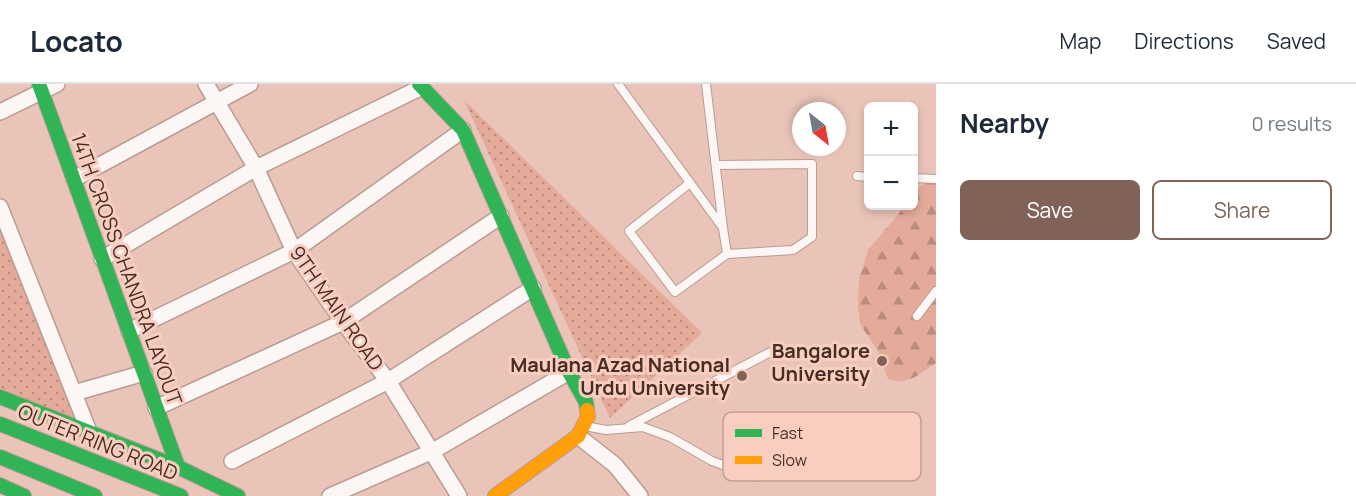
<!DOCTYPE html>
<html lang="en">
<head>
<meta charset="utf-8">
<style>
	:root { --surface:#fff; --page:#f6f6f7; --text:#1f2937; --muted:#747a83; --line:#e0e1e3; --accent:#816259 }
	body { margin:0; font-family:Manrope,sans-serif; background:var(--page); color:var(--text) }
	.controls { position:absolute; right:18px; top:18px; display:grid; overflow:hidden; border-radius:9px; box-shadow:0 3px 9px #0003 }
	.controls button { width:54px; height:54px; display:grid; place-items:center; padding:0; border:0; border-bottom:2px solid var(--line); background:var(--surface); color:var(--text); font:30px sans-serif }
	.compass { position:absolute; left:792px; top:18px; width:54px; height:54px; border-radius:50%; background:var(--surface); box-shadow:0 3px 9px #0003; rotate:149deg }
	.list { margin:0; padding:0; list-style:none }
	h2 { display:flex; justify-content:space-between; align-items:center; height:78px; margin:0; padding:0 24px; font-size:26px }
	h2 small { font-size:20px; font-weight:400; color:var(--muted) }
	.actions { display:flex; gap:12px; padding:18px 24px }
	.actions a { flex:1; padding:14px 0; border:2px solid var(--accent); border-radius:9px; text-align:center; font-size:21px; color:var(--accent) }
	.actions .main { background:var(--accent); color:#fff }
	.map { position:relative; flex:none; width:936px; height:412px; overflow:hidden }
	header { display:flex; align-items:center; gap:36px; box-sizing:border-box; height:84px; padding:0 30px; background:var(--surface); border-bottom:2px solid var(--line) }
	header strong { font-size:28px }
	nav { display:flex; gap:33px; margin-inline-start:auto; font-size:21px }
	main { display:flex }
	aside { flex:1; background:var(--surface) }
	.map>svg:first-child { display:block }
	.forest { fill:url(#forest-firs) }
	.park { fill:url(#park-dots) }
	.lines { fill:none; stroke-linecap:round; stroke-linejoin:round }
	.lane-casing { stroke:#b99c93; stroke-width:10 }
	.street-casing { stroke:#b99c93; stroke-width:18 }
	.fast-casing { stroke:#b99c93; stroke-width:16 }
	.slow-casing { stroke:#b99c93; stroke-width:16 }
	.lane { stroke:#fcf6f4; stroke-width:8 }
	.street { stroke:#fcf6f4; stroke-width:15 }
	.fast { stroke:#30b455; stroke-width:14 }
	.slow { stroke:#ff9f0a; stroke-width:14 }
	.poi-dot { fill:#816259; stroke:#f9cec1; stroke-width:2 }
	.labels { text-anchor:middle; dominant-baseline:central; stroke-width:6; stroke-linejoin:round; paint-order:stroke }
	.street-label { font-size:20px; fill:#482d25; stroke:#f9cec1 }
	.poi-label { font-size:20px; font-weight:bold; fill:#482d25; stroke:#f9cec1; text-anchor:end }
	.key { fill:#f9cec1; stroke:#c49e92; stroke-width:1.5 }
	.key-label { font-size:16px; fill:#482d25 }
</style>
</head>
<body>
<header>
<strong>Locato</strong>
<nav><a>Map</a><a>Directions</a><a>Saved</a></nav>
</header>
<main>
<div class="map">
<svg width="936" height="412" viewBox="0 0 936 412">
	<defs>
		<pattern id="forest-firs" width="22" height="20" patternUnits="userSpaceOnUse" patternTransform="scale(1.5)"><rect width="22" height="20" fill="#e4ab9a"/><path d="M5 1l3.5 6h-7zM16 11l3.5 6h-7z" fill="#bb8c7d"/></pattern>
		<pattern id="park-dots" width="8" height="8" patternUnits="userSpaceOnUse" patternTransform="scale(1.5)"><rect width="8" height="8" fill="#e4ab9a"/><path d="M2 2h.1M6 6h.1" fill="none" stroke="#bb8c7d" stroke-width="1.8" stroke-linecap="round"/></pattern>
	</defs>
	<rect width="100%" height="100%" fill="#eac4b9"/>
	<path class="forest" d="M936 94V279C921 289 906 303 888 295L878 267 860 240 858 223 859 195 868 166 905 122H914C914 104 921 101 936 94Z"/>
	<g class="park">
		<path d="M464 16 702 249 610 334Z"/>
		<path d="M0 123 90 350 0 313Z"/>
	</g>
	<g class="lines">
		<defs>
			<g id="lane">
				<path d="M618 0 723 144"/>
				<path d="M706 0 723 144 727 170"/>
				<path d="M857 92 868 93"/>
				<path d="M914 94 936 95"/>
				<path d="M690 99 629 147 675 208 727 170 793 166 812 153V80L716 81"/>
				<path d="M917 232 936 207"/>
				<path d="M585 342 606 346 643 343 670 353 712 377 756 393"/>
				<path d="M629 342 780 263"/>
			</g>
			<g id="street">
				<path d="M206 0 256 84 294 167 343 238 388 297 459 412"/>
				<path d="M0 28 57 0"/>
				<path d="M74 95 250 0"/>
				<path d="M0 123 90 350"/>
				<path d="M102 175 256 84 422 3"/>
				<path d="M129 247 294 167 463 46"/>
				<path d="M74 309 144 289"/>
				<path d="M156 324 343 238 501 132"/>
				<path d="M578 352 615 381 640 412"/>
				<path d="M232 377 388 297 533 204"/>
				<path d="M330 412 433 367 569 288"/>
			</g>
			<g id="fast">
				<path d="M39 0 178 383"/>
				<path d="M419 0 463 46 569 288 586 318 587 326"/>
				<path d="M0 313 178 383 238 412"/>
				<path d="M0 340 181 412"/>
				<path d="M0 373 95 412"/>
				<path d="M0 401 24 412"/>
			</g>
			<path id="slow" d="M495 412 578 352 588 332 587 326"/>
		</defs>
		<use href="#lane" class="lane-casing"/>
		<use href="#street" class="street-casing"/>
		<use href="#fast" class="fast-casing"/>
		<use href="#slow" class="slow-casing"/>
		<use href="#lane" class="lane"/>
		<use href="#street" class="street"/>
		<use href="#fast" class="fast"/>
		<use href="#slow" class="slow"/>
	</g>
	<g class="poi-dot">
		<circle cx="882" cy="277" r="6"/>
		<circle cx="742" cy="292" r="6"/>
	</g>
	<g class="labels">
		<g class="street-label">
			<text transform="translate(127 185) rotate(70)">14TH CROSS CHANDRA LAYOUT</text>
			<text transform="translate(337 224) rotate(55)">9TH MAIN ROAD</text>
			<text transform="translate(98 358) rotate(22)">OUTER RING ROAD</text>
		</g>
		<g class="poi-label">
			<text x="870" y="266">Bangalore<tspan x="870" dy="23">University</tspan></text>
			<text x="730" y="280">Maulana Azad National<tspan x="730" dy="23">Urdu University</tspan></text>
		</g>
	</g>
	<rect x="723" y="328" width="198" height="69" rx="9" class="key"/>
	<rect x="735" y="345" width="27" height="8" fill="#30b455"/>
	<rect x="735" y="372" width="27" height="8" fill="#ff9f0a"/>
	<g class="key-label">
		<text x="772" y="355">Fast</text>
		<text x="772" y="382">Slow</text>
	</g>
</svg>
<div class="controls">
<button>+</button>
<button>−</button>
</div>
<svg class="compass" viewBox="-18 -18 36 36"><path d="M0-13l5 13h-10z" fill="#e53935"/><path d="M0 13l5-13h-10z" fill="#747a83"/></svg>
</div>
<aside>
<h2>Nearby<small>0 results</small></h2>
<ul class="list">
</ul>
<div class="actions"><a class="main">Save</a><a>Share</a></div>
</aside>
</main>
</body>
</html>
